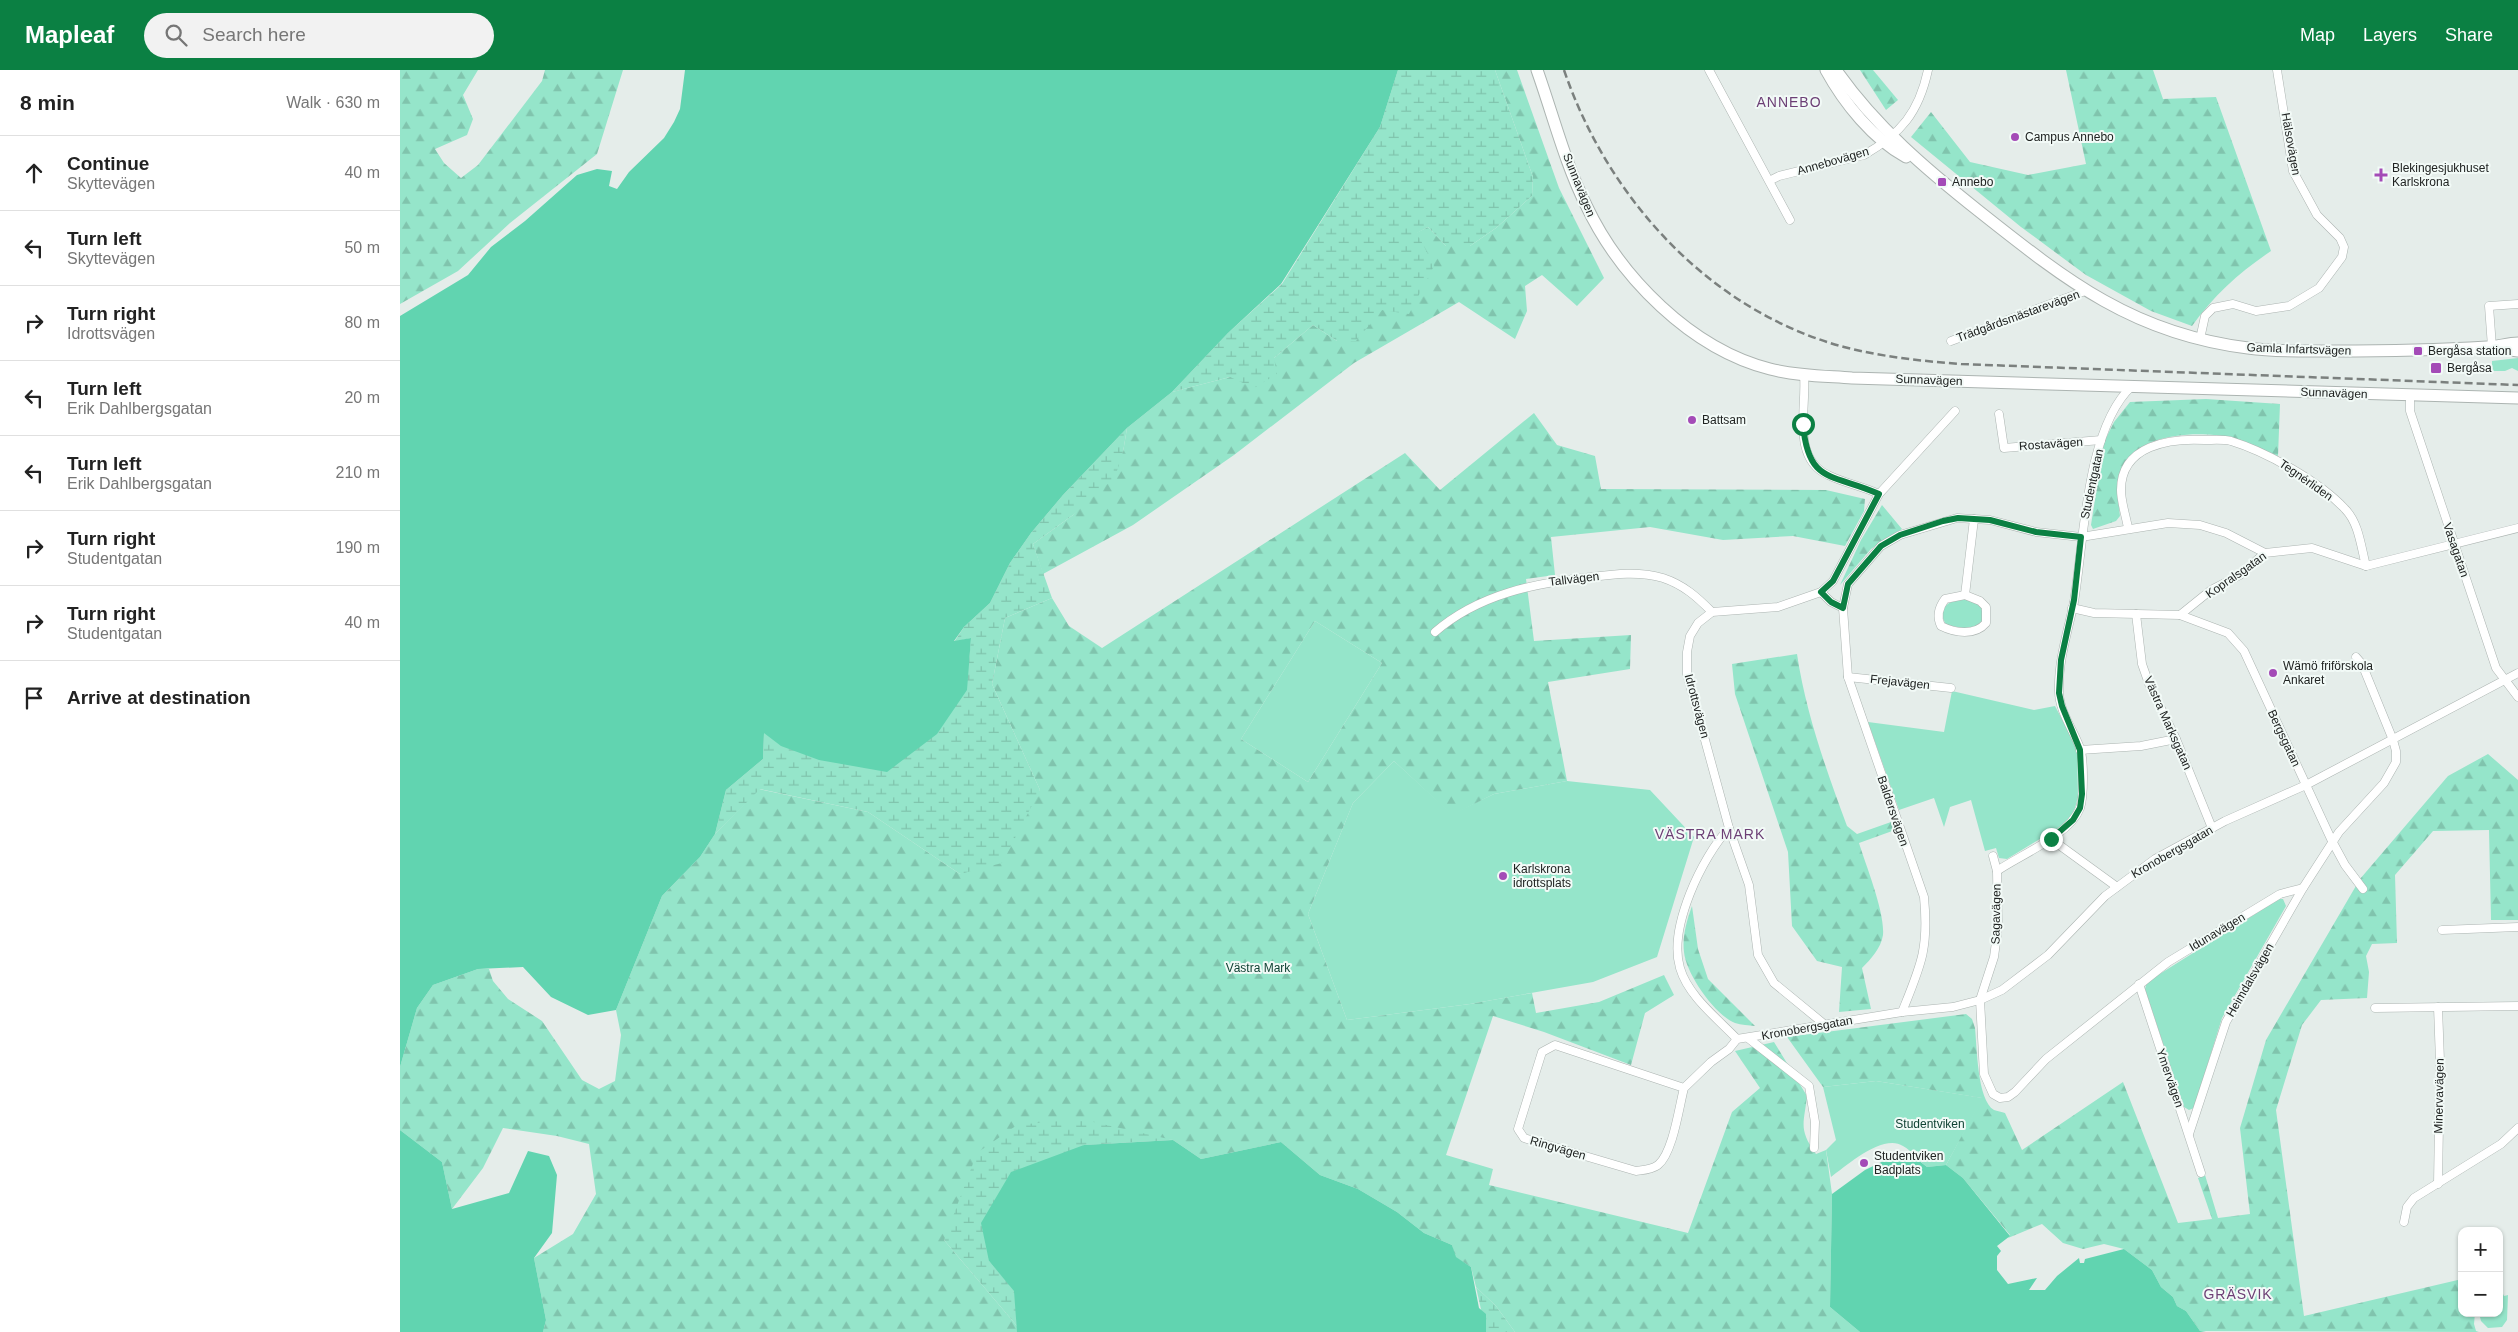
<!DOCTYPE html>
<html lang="en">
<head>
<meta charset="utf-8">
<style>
	:root { --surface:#fff; --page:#f2f2f2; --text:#222; --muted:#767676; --line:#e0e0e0; --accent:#0b8043 }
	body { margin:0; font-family:Arial,sans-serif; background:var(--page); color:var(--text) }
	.controls { position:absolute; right:15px; bottom:15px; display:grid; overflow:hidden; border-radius:10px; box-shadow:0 1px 4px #0004 }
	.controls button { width:45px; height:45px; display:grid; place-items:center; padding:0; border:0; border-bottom:1px solid var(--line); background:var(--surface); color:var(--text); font:25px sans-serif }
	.stop { position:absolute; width:15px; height:15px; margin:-11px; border:4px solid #0b8043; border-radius:50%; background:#fff }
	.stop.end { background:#0b8043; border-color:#fff; box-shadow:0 1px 5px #0008 }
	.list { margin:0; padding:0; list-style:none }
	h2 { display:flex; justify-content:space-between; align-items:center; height:65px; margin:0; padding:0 20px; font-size:21px }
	h2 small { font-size:16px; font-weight:400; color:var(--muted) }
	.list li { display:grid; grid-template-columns:32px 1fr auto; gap:15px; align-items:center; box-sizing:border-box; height:75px; padding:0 20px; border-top:1px solid var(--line) }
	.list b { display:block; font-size:19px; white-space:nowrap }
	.list p { margin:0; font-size:16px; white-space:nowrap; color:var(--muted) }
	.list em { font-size:16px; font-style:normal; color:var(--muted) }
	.icon { flex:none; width:28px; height:28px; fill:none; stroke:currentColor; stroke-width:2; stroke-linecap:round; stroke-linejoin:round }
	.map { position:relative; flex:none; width:2118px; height:1262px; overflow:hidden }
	header { display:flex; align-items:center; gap:30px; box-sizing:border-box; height:70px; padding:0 25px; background:var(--accent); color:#fff }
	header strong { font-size:24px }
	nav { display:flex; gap:28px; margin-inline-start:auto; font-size:18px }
	.search { width:350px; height:45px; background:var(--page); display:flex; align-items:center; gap:12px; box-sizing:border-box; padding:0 18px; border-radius:28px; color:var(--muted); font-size:19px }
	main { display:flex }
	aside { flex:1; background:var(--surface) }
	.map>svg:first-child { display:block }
	.green { fill:#95e5ca }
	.forest { fill:url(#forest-firs); fill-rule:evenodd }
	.wetland { fill:url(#wetland-marsh) }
	.water { fill:#61d4b0 }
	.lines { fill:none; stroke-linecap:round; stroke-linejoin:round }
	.street-casing { stroke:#acb4b1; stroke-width:9 }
	.secondary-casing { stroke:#acb4b1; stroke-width:13 }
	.street { stroke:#fff; stroke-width:8 }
	.secondary { stroke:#fff; stroke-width:11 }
	.rail { stroke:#7b807e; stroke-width:2.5; stroke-dasharray:8 4; stroke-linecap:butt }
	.route { stroke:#0b8043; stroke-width:6 }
	.poi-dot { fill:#a44bb7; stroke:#f2faf7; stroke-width:2 }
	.labels { text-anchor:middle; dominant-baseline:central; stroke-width:4; stroke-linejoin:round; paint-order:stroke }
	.poi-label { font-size:12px; fill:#202322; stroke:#f2faf7; text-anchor:start }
	.street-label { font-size:12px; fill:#202322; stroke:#f2faf7 }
	.park-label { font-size:12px; fill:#0f4233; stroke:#f2faf7 }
	.neighbourhood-label { font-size:14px; letter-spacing:1px; fill:#6c3f75; stroke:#f2faf7 }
</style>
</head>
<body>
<header>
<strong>Mapleaf</strong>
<div class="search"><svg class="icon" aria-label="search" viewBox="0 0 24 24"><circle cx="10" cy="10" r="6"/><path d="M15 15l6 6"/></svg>Search here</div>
<nav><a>Map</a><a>Layers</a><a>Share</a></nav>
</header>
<main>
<aside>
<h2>8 min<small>Walk · 630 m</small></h2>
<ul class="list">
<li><svg class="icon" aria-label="ahead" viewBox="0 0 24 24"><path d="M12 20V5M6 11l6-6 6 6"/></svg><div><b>Continue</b><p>Skyttevägen</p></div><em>40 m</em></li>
<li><svg class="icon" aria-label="left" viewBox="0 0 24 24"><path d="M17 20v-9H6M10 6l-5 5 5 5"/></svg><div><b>Turn left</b><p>Skyttevägen</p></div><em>50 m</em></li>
<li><svg class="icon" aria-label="right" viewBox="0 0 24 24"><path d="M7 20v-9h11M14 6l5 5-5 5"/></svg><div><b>Turn right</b><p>Idrottsvägen</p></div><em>80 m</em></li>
<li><svg class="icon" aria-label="left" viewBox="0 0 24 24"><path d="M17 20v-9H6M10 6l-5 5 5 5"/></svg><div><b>Turn left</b><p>Erik Dahlbergsgatan</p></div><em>20 m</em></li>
<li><svg class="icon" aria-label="left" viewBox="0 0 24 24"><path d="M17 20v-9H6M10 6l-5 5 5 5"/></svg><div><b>Turn left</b><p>Erik Dahlbergsgatan</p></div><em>210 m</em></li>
<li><svg class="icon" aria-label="right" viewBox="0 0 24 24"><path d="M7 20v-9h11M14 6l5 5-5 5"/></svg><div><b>Turn right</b><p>Studentgatan</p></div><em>190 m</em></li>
<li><svg class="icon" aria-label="right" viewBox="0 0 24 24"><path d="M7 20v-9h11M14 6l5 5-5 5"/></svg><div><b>Turn right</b><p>Studentgatan</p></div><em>40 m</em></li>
<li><svg class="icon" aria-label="arrive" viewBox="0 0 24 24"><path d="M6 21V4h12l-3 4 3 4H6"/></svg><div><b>Arrive at destination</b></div></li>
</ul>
</aside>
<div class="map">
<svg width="2118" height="1262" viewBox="0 0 2118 1262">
	<defs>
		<pattern id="forest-firs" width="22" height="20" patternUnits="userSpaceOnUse" patternTransform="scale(1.25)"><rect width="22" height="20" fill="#95e5ca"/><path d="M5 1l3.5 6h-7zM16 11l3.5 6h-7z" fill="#80c4ad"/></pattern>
		<pattern id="wetland-marsh" width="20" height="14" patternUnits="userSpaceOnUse" patternTransform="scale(1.25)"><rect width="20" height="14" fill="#95e5ca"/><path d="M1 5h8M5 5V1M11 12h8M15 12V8" fill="none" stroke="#80c4ad"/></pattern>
	</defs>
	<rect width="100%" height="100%" fill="#e5edea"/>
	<g class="green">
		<path d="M2118 288V301L2112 298 2105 301H2092V291Z"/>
		<path d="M1564 528 1580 534 1584 548C1577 564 1561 557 1546 555L1541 544C1546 532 1552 531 1564 528Z"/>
		<path d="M915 551 982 593 908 712 841 669Z"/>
		<path d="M1552 621 1634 640 1655 636 1677 678 1678 727 1675 738 1668 752 1607 789 1599 788 1596 778 1585 781 1571 730 1550 737 1544 757 1534 728 1499 740 1468 652 1544 662Z"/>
		<path d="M994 691 1052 744 1094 724 1167 711 1250 720 1294 767 1257 887 1193 912 1070 934 947 950 908 844 953 733Z"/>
		<path d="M1879 829H1883L1886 836 1822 948 1794 1038 1789 1040 1784 1037 1745 919 1747 912Z"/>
		<path d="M1476 1011 1583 1028 1546 1095 1527 1097C1519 1091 1512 1081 1503 1076 1483 1063 1446 1096 1431 1107L1426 1080 1436 1070 1423 1017Z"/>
		<path d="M2102 1222 2104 1226 2108 1225 2107 1250 2102 1257 2088 1258 2081 1251 2079 1243H2099V1224Z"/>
	</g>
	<g class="forest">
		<path d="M0 0H78L63 25 73 49 67 65 35 79 44 93 61 108 78 95 142 11 145 0H223L197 84 110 153 58 201 0 234Z"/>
		<path d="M1095 0H1117L1159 118 1204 208 1177 236 1142 205 1125 216 1127 241 1115 269 1059 232 954 293 834 385 733 455 643 504 633 474 673 445 723 382 727 358 772 322 830 307 874 288 913 255 937 271 1016 163 1028 157 1046 176H1070L1096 158 1132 126 1133 107Z"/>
		<path d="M1460 0H1473L1498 30 1486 40Z"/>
		<path d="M1666 0H1753L1763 29 1816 27 1871 181C1840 202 1814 225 1792 256L1751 241 1686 205 1621 157 1511 67 1531 42 1570 92 1628 105 1686 94Z"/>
		<path d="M1806 329 1880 334 1878 386C1863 380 1847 371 1831 368 1800 360 1738 363 1723 397 1716 413 1718 429 1720 446L1716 451 1693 459 1691 455 1704 372 1714 352 1730 332Z"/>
		<path d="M1134 343 1157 375 1195 386 1201 419 1426 420 1465 429 1464 441 1445 476 1393 466 1323 470 1250 457 1151 467 1155 505 1126 509 1134 571 1231 565 1230 599 1148 612 1167 711 1094 724 1052 745 994 691 953 733 908 844 947 950 1070 934 1132 923 1136 943 1199 932 1264 905 1274 925 1245 943 1231 995 1144 962 1093 946 1046 1085 1093 1099 1089 1115 1288 1163 1332 1042 1360 1018 1335 981 1374 972 1407 1026C1404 1054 1398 1059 1416 1084L1426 1080 1432 1124 1430 1237 1460 1262H1115L1096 1236 1076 1217 1071 1197 1055 1187 1052 1175 1024 1163 997 1142 958 1119 920 1105 881 1072 801 1089 773 1070 618 1055 544 1170 617 1256V1262H143L146 1250 134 1188 173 1164 196 1124 189 1074 157 1066 103 1058 83 1098 52 1139 42 1092 0 1060V997L17 938 33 915 78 899H89L93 911 108 929 142 951 182 1010 199 1019 215 1011 221 965 216 940 262 826 300 787 315 764 359 719 468 742 560 804 640 720 592 614 605 548 652 528 669 556 702 578 1005 383 1040 420ZM915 551 982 593 908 712 841 669Z"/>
		<path d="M1482 435 1502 459 1471 479 1440 515 1461 470Z"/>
		<path d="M1397 584C1406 644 1426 699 1447 756L1457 764 1491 752 1495 760 1459 773C1466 796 1485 842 1483 865 1481 878 1471 889 1462 898L1471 939 1439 942 1442 897 1417 891 1392 856 1388 782 1335 624 1332 594Z"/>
		<path d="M2088 684 2118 710V850H2091L2089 760 2033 761 1995 805 1997 873 1972 874 1966 886 1969 902 1967 928 1921 930 1902 955 1876 1040 1904 1246 2062 1209V1243H2075L2074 1254 2076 1261 2079 1262 1800 1261 1786 1241 1777 1236 1773 1227 1761 1217 1752 1200 1724 1179 1704 1174 1683 1179 1663 1173 1642 1154 1608 1168 1610 1165 1563 1108 1546 1095 1582 1028 1476 1011 1423 1017 1387 967 1566 944 1572 949 1575 958C1577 976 1577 1030 1594 1040 1597 1041 1602 1042 1605 1043L1622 1080 1723 1012 1778 1153 1812 1149 1798 1108 1805 1105 1818 1148 1850 1144 1840 1058 1866 970 1960 809 2048 706Z"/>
		<path d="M1292 836 1298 879 1308 909 1355 956C1349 955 1341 955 1335 953 1315 945 1286 904 1284 882 1282 866 1287 850 1292 836Z"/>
	</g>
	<g class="wetland">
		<path d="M998 0H1095L1133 107 1132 126 1096 158 1070 176H1046L1028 157 1017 163 1034 196 1009 244 982 240 956 271H937L913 255 874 288 877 304 854 318 830 307 772 322 828 263 882 214 980 57Z"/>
		<path d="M727 358 723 382 715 407 673 445 633 474 652 528 605 548 592 614 640 720 602 793 560 804 468 742 360 719 315 764 326 720 363 689 364 662 569 591 571 568 554 572 564 557 590 533 610 493 631 463 663 425Z"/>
		<path d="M680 1049 773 1070 684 1075 589 1191 615 1221 617 1256 544 1170 577 1083 617 1055Z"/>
		<path d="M1076 1217 1096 1236 1115 1262H1086Z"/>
	</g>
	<g class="water">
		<path d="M285 0H998L980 57 881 214 828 263 772 322 727 358 663 425 631 463 610 493 590 533 564 557 554 571 571 568 567 620 537 664 487 702 419 690 381 676 364 663 363 689 326 720 315 764 300 787 262 826 216 940 188 945 151 927 123 897 78 899 33 915 17 938 0 997V246L68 205 91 177 125 151 177 105 197 99 212 101 209 116 217 119 229 102 264 68 274 52 280 39Z"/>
		<path d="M0 1060 42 1092 52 1139 109 1123 128 1081 149 1086 157 1105 152 1163 134 1188 146 1250 143 1262H0Z"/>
		<path d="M773 1070 801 1089 881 1072 920 1105 958 1119 997 1142 1024 1163 1052 1175 1056 1187 1071 1197 1079 1238 1086 1244V1262H617L614 1221 589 1191 581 1153 611 1102 684 1075Z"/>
		<path d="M1498 1084 1513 1086 1527 1097 1546 1095 1563 1108 1610 1166 1597 1176 1601 1181 1597 1186V1200L1608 1214 1637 1208 1629 1220H1645L1657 1206 1679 1188 1680 1193H1684L1685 1189 1724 1179 1752 1200 1761 1217 1773 1227 1777 1236 1786 1241 1800 1261 1806 1262H1460L1430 1237 1432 1124 1465 1100Z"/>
	</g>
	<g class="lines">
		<defs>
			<g id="street">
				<path d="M1309 0 1390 150"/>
				<path d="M1371 110 1379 106 1464 85C1501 64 1519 42 1528 0"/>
				<path d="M1800 269 1805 246 1813 238 1833 234 1856 241 1889 236 1919 218 1942 187 1944 177 1940 168 1917 145 1893 101 1877 0"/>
				<path d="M1551 271 1685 221"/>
				<path d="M2092 277 2089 236 2118 234"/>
				<path d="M1404 305C1407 337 1391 388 1428 405 1444 413 1462 416 1479 424"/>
				<path d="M2010 326V341L2096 598 2118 627"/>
				<path d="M1599 344 1604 378 1701 370"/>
				<path d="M1728 458C1726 446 1721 432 1721 420 1721 375 1770 368 1805 370 1813 370 1823 369 1831 371 1867 382 1920 412 1945 439 1959 453 1961 477 1966 496"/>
				<path d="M1421 522 1431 532 1443 538 1448 514 1481 476 1500 465 1557 448 1590 450 1636 462 1681 467 1768 453 1800 455 1826 463 1865 483"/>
				<path d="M1565 525 1580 531 1586 537V553C1575 566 1555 563 1541 556 1536 546 1539 537 1545 529Z"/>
				<path d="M1565 525 1574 449"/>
				<path d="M1443 538 1448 607 1524 827C1529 879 1521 895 1502 942"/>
				<path d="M1672 538 1694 543 1780 545 1811 520 1840 505 1865 483 1912 478 1966 496 2118 458"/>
				<path d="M1736 544 1742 594 1749 614 1776 669 1812 758"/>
				<path d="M1780 545 1828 563 1844 581 1932 771 1945 795 1963 819"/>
				<path d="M1035 562C1079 524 1135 513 1191 507 1215 504 1239 501 1263 508 1284 515 1297 527 1312 542"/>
				<path d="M1448 607 1551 618"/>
				<path d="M1680 680 1741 676 1776 669"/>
				<path d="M1329 758C1302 787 1268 858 1280 898 1288 926 1318 949 1337 969"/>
				<path d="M1651 769 1717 817"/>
				<path d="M1593 786 1597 801 1598 857 1594 887 1580 930 1584 1004 1593 1024 1600 1028 1608 1027 1615 1022 1646 989 1768 892 1880 824 1903 818 1939 762 1984 713 1996 692V681L1993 670 1962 594 1956 587"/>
				<path d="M1597 801C1620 785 1670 765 1680 738 1684 726 1684 689 1680 678 1673 659 1659 641 1659 621 1658 591 1668 561 1674 532 1684 472 1686 358 1732 316"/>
				<path d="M2042 860 2118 857"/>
				<path d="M1739 914 1801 1103"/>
				<path d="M1975 938 2118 936"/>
				<path d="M1424 954 1374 913 1358 885 1349 815 1329 758 1287 604V582L1290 566 1298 553 1312 542 1378 537 1421 522 1433 511 1479 424 1555 341"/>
				<path d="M1348 968 1409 1016 1415 1052 1414 1078"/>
				<path d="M1284 1018C1279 1037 1273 1083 1258 1095 1251 1100 1244 1100 1236 1101L1124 1068 1118 1059 1142 982 1155 975 1284 1018 1311 992 1329 979 1337 969 1502 942 1553 937 1580 930 1602 920 1648 885 1705 826 1755 789 1825 751 1906 715 2118 603"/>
				<path d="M1789 1064 1826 952 1903 818"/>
				<path d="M2038 1114 2040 991 2038 937"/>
				<path d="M2004 1152 2007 1137 2014 1128 2101 1074 2118 1058"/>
			</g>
			<g id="secondary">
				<path d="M1137 0C1153 45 1165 93 1186 135 1220 207 1291 279 1370 299 1397 306 1425 306 1452 308L2118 328"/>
				<path d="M1426 0C1444 33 1473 69 1506 87"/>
				<path d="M1436 0C1475 56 1527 100 1580 142 1667 211 1734 264 1848 278 1877 282 1906 281 1935 281 1986 281 2036 280 2087 277 2098 277 2107 273 2118 273"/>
				<path d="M2096 278 2118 281"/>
			</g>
		</defs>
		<use href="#street" class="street-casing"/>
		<use href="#secondary" class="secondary-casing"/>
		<use href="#street" class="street"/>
		<use href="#secondary" class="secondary"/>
		<path class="rail" d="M1164 0C1208 129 1310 241 1444 277 1483 287 1521 291 1561 294L2118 315"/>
	</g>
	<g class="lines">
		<path class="route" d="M1403 354C1408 415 1433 403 1479 424L1433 511 1421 522 1431 532 1443 538 1448 514 1481 476 1500 465 1543 451 1558 448 1590 450 1636 462 1681 467 1674 530 1661 590 1659 623 1662 636 1680 680 1682 724 1680 738 1673 750 1651 769"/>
	</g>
	<g class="poi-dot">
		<circle cx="1615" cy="67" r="5"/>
		<path d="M1978.5 97.5h5v5h5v5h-5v5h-5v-5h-5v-5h5z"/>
		<rect x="1537" y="107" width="10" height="10" rx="2.5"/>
		<rect x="2013" y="276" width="10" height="10" rx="2.5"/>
		<rect x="2030" y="292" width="12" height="12" rx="2.5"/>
		<circle cx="1292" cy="350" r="5"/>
		<circle cx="1873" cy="603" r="5"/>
		<circle cx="1103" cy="806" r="5"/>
		<circle cx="1464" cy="1093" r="5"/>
	</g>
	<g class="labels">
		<g class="poi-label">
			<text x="1625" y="67">Campus Annebo</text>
			<text x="1992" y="98">Blekingesjukhuset<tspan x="1992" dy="14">Karlskrona</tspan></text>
			<text x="1552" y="112">Annebo</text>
			<text x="2028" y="281">Bergåsa station</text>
			<text x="2047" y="298">Bergåsa</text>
			<text x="1302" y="350">Battsam</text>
			<text x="1883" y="596">Wämö friförskola<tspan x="1883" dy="14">Ankaret</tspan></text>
			<text x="1113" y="799">Karlskrona<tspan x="1113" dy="14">idrottsplats</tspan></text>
			<text x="1474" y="1086">Studentviken<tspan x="1474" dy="14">Badplats</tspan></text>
		</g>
		<g class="street-label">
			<text transform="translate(1891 74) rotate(80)">Hälsovägen</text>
			<text transform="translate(1433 91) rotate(-16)">Annebovägen</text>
			<text transform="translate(1179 115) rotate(68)">Sunnavägen</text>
			<text transform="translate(1618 246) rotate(-20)">Trädgårdsmästarevägen</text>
			<text transform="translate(1899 279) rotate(2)">Gamla Infartsvägen</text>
			<text transform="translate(1529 310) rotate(2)">Sunnavägen</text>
			<text transform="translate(1934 323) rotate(2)">Sunnavägen</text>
			<text transform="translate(1651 374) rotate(-4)">Rostavägen</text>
			<text transform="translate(1906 410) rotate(35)">Tegnérliden</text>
			<text transform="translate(1692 414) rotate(-78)">Studentgatan</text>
			<text transform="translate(2056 480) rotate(71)">Vasagatan</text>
			<text transform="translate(1836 505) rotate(-35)">Kopralsgatan</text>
			<text transform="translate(1174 509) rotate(-7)">Tallvägen</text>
			<text transform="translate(1500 612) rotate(6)">Frejavägen</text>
			<text transform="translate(1297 636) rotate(75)">Idrottsvägen</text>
			<text transform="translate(1768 653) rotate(66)">Västra Marksgatan</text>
			<text transform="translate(1884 668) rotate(65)">Bergsgatan</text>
			<text transform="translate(1493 741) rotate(71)">Baldersvägen</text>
			<text transform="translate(1772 782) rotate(-30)">Kronobergsgatan</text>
			<text transform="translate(1596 844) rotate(-89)">Sagavägen</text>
			<text transform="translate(1817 862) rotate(-31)">Idunavägen</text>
			<text transform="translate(1850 910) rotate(-60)">Heimdalsvägen</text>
			<text transform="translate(1407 958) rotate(-10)">Kronobergsgatan</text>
			<text transform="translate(1770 1008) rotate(71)">Ymervägen</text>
			<text transform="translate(2039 1026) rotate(-89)">Minervavägen</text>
			<text transform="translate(1158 1078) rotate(16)">Ringvägen</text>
		</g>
		<g class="park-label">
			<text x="858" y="898">Västra Mark</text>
			<text x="1530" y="1054">Studentviken</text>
		</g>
		<g class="neighbourhood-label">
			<text x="1389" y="32">ANNEBO</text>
			<text x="1310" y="764">VÄSTRA MARK</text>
			<text x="1838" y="1224">GRÄSVIK</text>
		</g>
	</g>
</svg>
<div class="controls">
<button>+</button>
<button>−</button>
</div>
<div class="stop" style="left:1403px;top:354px"></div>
<div class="stop end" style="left:1651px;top:769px"></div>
</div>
</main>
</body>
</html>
